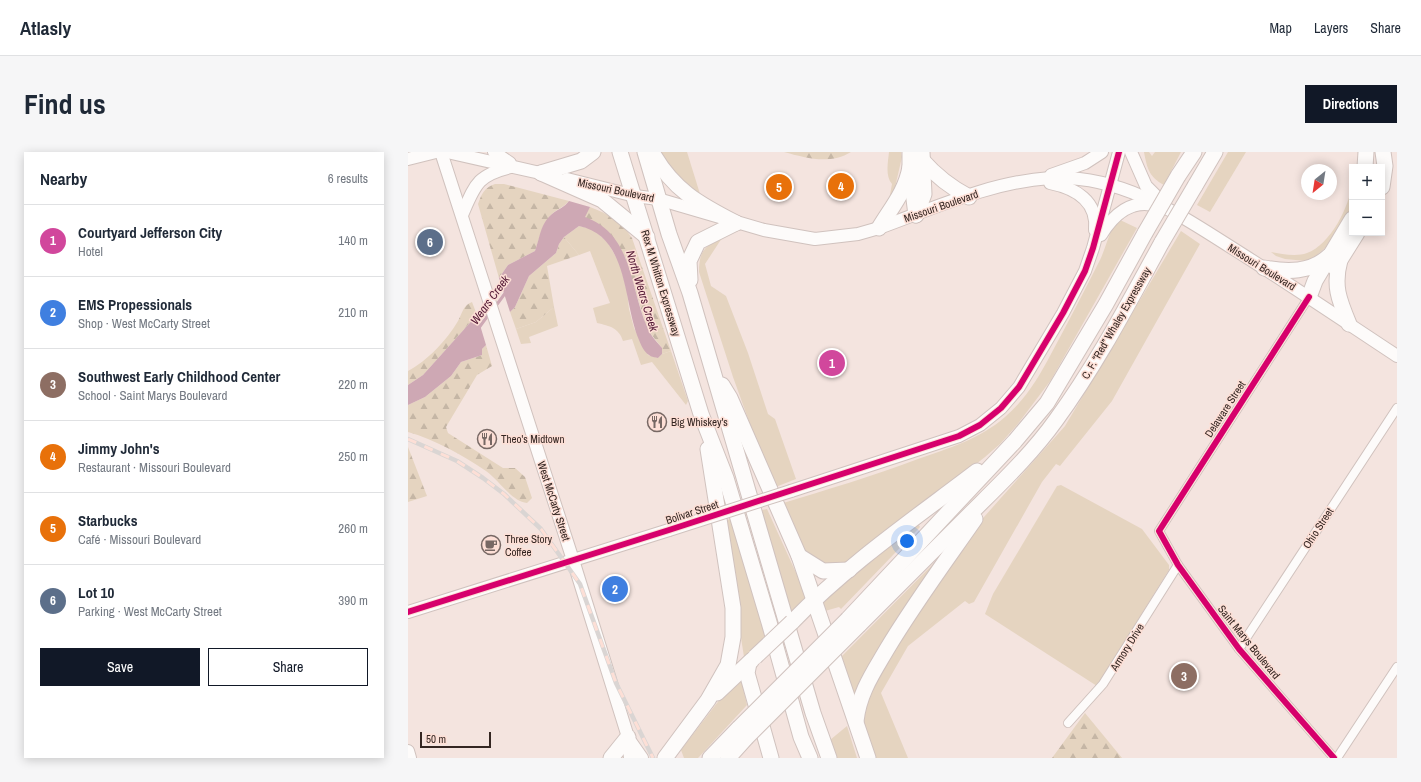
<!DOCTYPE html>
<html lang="en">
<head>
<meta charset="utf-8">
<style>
	:root { --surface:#fff; --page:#f6f6f7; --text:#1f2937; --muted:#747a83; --line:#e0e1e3; --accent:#111827 }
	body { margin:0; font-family:"Archivo Narrow",sans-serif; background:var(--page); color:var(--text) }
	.controls { position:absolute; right:12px; top:12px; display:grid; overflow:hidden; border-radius:0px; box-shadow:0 2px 10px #0003 }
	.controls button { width:36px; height:36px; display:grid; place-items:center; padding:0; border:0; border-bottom:1px solid var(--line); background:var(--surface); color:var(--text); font:20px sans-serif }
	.compass { position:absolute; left:893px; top:12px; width:36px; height:36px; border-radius:50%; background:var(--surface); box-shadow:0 2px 10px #0003; rotate:210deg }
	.scale { position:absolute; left:12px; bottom:10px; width:71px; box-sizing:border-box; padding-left:4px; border:2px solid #342622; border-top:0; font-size:11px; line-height:14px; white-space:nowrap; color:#342622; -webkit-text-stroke:3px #fddfd6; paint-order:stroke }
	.you { position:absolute; left:499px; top:389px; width:14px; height:14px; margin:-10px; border:3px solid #fff; border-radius:50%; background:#1a73e8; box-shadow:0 0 0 6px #1a73e833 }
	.badge { display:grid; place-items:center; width:26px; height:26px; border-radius:50%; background:var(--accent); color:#fff; font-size:13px; font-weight:700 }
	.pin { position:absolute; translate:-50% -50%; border:2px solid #fff; box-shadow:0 1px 4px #0006 }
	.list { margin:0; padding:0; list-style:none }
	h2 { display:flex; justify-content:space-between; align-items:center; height:52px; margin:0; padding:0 16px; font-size:17px }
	h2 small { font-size:13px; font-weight:400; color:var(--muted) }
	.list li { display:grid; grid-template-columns:26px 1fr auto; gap:12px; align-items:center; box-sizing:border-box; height:72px; padding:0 16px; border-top:1px solid var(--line) }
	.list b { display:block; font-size:15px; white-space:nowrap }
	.list p { margin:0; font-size:13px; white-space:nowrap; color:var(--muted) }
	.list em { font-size:13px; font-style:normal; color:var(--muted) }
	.actions { display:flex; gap:8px; padding:12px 16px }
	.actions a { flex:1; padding:9px 0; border:1px solid var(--accent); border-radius:0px; text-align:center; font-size:14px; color:var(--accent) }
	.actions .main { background:var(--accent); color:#fff }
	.map { position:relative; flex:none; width:989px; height:606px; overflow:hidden; border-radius:0px }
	header { display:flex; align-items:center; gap:24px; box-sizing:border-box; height:56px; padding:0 20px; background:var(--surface); border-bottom:1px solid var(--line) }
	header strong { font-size:19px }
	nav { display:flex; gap:22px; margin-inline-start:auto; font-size:14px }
	.intro { display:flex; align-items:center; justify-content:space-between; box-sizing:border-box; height:96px; padding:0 24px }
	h1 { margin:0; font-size:28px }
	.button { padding:10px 18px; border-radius:0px; background:var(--accent); color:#fff; font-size:14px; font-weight:700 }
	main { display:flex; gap:24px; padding:0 24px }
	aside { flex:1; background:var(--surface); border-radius:0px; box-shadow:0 2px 10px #0003 }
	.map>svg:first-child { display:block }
	.grass { fill:#e5d4c0 }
	.forest { fill:url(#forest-firs) }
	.water { fill:#cea8b4 }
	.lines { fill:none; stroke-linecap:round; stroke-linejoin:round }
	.stream { stroke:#cea8b4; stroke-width:3 }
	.street-casing { stroke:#d0c2be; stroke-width:10 }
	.secondary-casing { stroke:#d0c2be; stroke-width:14 }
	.highway-casing { stroke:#d0c2be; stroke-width:17 }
	.street { stroke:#fdfbfa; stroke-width:8 }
	.secondary { stroke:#fdfbfa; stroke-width:12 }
	.highway { stroke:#fdfbfa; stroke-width:15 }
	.rail-casing { stroke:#dad5d3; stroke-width:4.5 }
	.rail { stroke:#fddfd6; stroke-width:3; stroke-dasharray:9; stroke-linecap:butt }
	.secondary-bridge-casing { stroke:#d0c2be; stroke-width:14; stroke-linecap:butt }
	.highway-bridge-casing { stroke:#d0c2be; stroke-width:17; stroke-linecap:butt }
	.secondary-bridge { stroke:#fdfbfa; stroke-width:12 }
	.highway-bridge { stroke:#fdfbfa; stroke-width:15 }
	.cycleway-casing { stroke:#fddfd6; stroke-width:8 }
	.cycleway { stroke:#d6006c; stroke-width:6 }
	.labels { text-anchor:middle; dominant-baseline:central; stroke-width:3; stroke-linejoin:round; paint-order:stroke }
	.street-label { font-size:11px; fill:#342622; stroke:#fddfd6 }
	.poi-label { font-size:11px; fill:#342622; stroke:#fddfd6; text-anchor:start }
	.water-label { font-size:12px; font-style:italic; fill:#541936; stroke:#fddfd6 }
</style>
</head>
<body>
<header>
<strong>Atlasly</strong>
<nav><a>Map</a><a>Layers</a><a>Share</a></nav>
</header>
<div class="intro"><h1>Find us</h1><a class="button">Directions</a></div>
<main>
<aside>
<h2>Nearby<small>6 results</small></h2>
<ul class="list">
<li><span class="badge" style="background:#d1479c">1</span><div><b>Courtyard Jefferson City</b><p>Hotel</p></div><em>140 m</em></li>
<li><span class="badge" style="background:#3f7fe0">2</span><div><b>EMS Propessionals</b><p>Shop · West McCarty Street</p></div><em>210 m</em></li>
<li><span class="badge" style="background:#8d6e63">3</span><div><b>Southwest Early Childhood Center</b><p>School · Saint Marys Boulevard</p></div><em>220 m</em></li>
<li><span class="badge" style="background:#e8710a">4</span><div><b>Jimmy John's</b><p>Restaurant · Missouri Boulevard</p></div><em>250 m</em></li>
<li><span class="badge" style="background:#e8710a">5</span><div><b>Starbucks</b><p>Café · Missouri Boulevard</p></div><em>260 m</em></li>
<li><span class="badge" style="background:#5c6f8a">6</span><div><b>Lot 10</b><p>Parking · West McCarty Street</p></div><em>390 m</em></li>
</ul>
<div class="actions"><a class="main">Save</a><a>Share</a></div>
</aside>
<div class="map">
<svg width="989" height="606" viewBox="0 0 989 606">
	<defs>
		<pattern id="forest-firs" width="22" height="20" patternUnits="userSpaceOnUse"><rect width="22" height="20" fill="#e5d4c0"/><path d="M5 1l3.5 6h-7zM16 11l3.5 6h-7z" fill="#c5b6a5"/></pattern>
	</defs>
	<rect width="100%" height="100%" fill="#f4e4df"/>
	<g class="grass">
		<path d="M250 0H279L292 42 271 29Z"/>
		<path d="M481 0H493L494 5 485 44 482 43 484 32C477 24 480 10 481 0Z"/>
		<path d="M736 0H741L744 4 747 0H773L756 33C741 25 739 16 736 0Z"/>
		<path d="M820 0H838L802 60 789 53Z"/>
		<path d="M944 31V56L918 95 909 103 898 109 877 107 868 104 863 100C874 102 888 105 899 101 922 93 942 54 944 31Z"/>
		<path d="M710 67 729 76 643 228 609 273 592 292 577 305 452 404 426 416 399 407 372 352C418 338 465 324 510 307 541 296 572 287 597 265 617 248 631 225 643 202 660 171 676 139 692 108 699 93 701 79 710 67Z"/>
		<path d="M171 74 185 77 200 91 212 112 219 139 221 157 226 176 240 203 250 206 254 202 263 199 280 249 278 253 244 210 233 213 224 187 215 189C211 176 202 174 189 171L185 156 202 151 182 99 171 103 156 85Z"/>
		<path d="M773 79 792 92 704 249 652 314 648 312 634 330 566 450 561 452 557 449 500 494 473 541 500 606H468L456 577 454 562 457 548 483 499 576 365 657 274Z"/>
		<path d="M314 86 297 112 303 134 318 144 340 201 360 262 367 267 388 327 365 336 325 225 291 120C291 100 296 94 314 86Z"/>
		<path d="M146 155 150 174 121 185 123 191 113 192 108 177 128 170Z"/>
		<path d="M653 333 734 377 761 413V418L689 534 577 462 585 442 649 334Z"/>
		<path d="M359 357 399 445 398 448 382 462 354 358Z"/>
		<path d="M323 367 358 485 336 505 315 369Z"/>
		<path d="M510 372 512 375 433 457 431 455 417 459 414 449Z"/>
		<path d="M532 405 447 543 443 546 433 505Z"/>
		<path d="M333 527 339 553 290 606H276L273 598 319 538Z"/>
		<path d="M439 574 449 606H428L422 588Z"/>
	</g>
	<g class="forest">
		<path d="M376 0H443C422 13 398 6 376 0Z"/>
		<path d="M87 32H96L161 49C155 56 149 57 144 62 133 73 132 86 127 99L100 113 91 126 70 52C74 41 76 36 87 32Z"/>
		<path d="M182 55C201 62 213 70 224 86L263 199 254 202V196L239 177 217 105 176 65Z"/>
		<path d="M156 85 171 103 139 114 146 155 128 170 108 177 102 160 107 155 121 124 148 101 151 92Z"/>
		<path d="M64 150 69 163 15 223 0 233V219C19 209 39 188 50 169 54 162 55 153 64 150Z"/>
		<path d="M78 193 84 214 69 223 38 275 40 281 95 316H107L117 325 124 346 119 351C103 349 91 328 78 319 54 303 28 288 0 280V253L17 245 43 224 53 210 74 203V197Z"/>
		<path d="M0 295 19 344 0 350Z"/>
		<path d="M677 561 714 606H644Z"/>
	</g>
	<g class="water">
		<path d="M161 49 182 55 177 65C226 83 221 136 240 177 243 184 249 190 254 196V202L250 206C247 205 243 205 241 203 236 200 233 193 231 188 215 151 221 84 171 74L156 85 151 92 148 101 121 124 107 155 102 160 91 126 100 113 127 99C132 86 132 72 144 62 150 57 156 56 161 49Z"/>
		<path d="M69 163 78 193 74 197V203L53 210 43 224 17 245 0 253V233L15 223Z"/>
	</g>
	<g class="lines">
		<g class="stream">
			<path d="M87 155 98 140"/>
			<path d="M70 177 81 162"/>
		</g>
		<defs>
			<g id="street">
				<path d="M901 145 751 379 770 413 831 497 926 606"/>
				<path d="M831 497 989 256"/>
				<path d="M660 571 695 532 770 413"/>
				<path d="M929 606 989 515"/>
			</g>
			<g id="secondary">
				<path d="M33 0 165 408 220 585 222 606"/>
				<path d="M39 0 141 23"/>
				<path d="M86 0 102 11"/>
				<path d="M723 0 738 34 752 48"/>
				<path d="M0 7 28 0"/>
				<path d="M643 23 677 11 694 0"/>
				<path d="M159 27 227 44 250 47 356 78 407 87 450 82 471 76C526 56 583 30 642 26 718 22 779 68 840 106 890 138 939 171 989 204"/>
				<path d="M642 31C667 36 690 49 687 78"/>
				<path d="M54 63C67 33 69 23 103 15"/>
				<path d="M693 83C705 63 724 46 749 54"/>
				<path d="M383 339 551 284 572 273 593 256 611 235 655 161 677 119 685 96 711 0"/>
				<path d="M0 460 261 378"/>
				<path d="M220 586 234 606"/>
				<path d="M0 599 2 606"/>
			</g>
			<g id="highway">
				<path d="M212 0 293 262 318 326 361 470 393 585 402 606"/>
				<path d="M237 0 261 82 282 141 405 561 421 606"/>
				<path d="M244 0C265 38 291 52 328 71"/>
				<path d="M502 0V15L508 63"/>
				<path d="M514 8C528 24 542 35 561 45"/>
				<path d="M957 15 958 0"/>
				<path d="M133 21 194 48 239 85"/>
				<path d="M133 21 173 9 185 0"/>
				<path d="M770 24 786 0"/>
				<path d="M787 34 807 0"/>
				<path d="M974 35 977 14 975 0"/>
				<path d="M508 63 516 42 514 0"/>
				<path d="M471 76C483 56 498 39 502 15"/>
				<path d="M932 108C925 134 931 148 941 172"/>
				<path d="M856 116C879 120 903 121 921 104"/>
				<path d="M927 116 949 81"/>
				<path d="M282 128 281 109 290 90 328 71"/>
				<path d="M901 145 907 129 944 67"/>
				<path d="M314 233 322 246 391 404 460 606"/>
				<path d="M391 404 415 419 441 418"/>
				<path d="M440 467 607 289 639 251 698 152 737 81"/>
				<path d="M384 470C439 413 506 367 569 319"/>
				<path d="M451 473C487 437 524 400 560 364 591 333 623 303 648 268 689 212 721 150 754 90"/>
				<path d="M341 511 339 521 363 606"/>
				<path d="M309 541 344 508"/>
				<path d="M448 569C451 541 465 521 479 497 506 452 537 410 567 367"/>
				<path d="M203 606 220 585"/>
				<path d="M257 606 300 548 320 513 325 485V456L300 297"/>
				<path d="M302 606 331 576"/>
				<path d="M320 606 338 586"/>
			</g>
		</defs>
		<use href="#street" class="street-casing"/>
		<use href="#secondary" class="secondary-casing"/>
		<use href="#highway" class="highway-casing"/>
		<use href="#street" class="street"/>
		<use href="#secondary" class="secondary"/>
		<use href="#highway" class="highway"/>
		<defs>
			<path id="rail" d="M0 287 49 309 75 326 96 342 133 377 172 432 208 531 245 606"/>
		</defs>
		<use href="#rail" class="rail-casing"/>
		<use href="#rail" class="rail"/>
		<defs>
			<path id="secondary-bridge" d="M261 378 383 339"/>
			<g id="highway-bridge">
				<path d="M737 81 770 24"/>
				<path d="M754 90 787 34"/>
				<path d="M347 505 384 470"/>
				<path d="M331 576 440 467"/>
				<path d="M338 586 451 473"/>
			</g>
		</defs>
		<use href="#secondary-bridge" class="secondary-bridge-casing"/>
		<use href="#highway-bridge" class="highway-bridge-casing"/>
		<use href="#secondary-bridge" class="secondary-bridge"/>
		<use href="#highway-bridge" class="highway-bridge"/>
		<defs>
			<g id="cycleway">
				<path d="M901 145 751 379 770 413 831 497 926 606"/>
				<path d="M0 460 261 378 551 284 572 273 593 256 611 235 655 161 677 119 685 96 711 0"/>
			</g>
		</defs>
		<use href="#cycleway" class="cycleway-casing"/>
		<use href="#cycleway" class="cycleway"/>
	</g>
	<defs>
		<symbol id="restaurant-ring" viewBox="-11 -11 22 22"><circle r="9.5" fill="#fddfd6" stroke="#776864" stroke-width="1.5"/><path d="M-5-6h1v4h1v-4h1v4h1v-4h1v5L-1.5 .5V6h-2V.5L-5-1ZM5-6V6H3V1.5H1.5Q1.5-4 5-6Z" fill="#776864"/></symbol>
		<symbol id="cafe-ring" viewBox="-11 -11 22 22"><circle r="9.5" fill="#fddfd6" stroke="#776864" stroke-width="1.5"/><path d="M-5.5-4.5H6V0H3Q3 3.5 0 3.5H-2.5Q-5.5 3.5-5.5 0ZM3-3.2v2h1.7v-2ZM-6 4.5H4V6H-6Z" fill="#776864"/></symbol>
	</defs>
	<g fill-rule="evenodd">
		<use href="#restaurant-ring" x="238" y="259" width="22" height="22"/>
		<use href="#restaurant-ring" x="68" y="276" width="22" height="22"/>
		<use href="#cafe-ring" x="72" y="382" width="22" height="22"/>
	</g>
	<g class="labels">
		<g class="street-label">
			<text transform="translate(208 38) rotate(12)">Missouri Boulevard</text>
			<text transform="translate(533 54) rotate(-19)">Missouri Boulevard</text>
			<text transform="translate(854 115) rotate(32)">Missouri Boulevard</text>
			<text transform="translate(253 131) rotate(73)">Rex M Whitton Expressway</text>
			<text transform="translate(708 171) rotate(-60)">C. F. “Red” Whaley Expressway</text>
			<text transform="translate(817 257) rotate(-57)">Delaware Street</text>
			<text transform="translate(146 349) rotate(72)">West McCarty Street</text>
			<text transform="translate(284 360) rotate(-18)">Bolivar Street</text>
			<text transform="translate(910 376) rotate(-57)">Ohio Street</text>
			<text transform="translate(841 490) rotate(51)">Saint Marys Boulevard</text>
			<text transform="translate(719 495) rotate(-58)">Armory Drive</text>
		</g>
		<g class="poi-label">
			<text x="263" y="270">Big Whiskey's</text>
			<text x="93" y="287">Theo's Midtown</text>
			<text x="97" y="387">Three Story<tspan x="97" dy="13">Coffee</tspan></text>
		</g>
		<g class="water-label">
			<text transform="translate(234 139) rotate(73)">North Wears Creek</text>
			<text transform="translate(82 148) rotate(-54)">Wears Creek</text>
		</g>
	</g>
</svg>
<div class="controls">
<button>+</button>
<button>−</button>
</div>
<svg class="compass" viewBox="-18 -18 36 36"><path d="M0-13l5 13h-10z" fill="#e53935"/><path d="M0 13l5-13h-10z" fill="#747a83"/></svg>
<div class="scale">50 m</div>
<div class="you"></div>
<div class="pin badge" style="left:424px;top:211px;background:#d1479c">1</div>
<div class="pin badge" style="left:207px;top:437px;background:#3f7fe0">2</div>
<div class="pin badge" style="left:776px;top:524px;background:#8d6e63">3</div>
<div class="pin badge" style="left:433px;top:34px;background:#e8710a">4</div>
<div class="pin badge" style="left:371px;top:35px;background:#e8710a">5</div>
<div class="pin badge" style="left:22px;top:90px;background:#5c6f8a">6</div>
</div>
</main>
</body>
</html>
